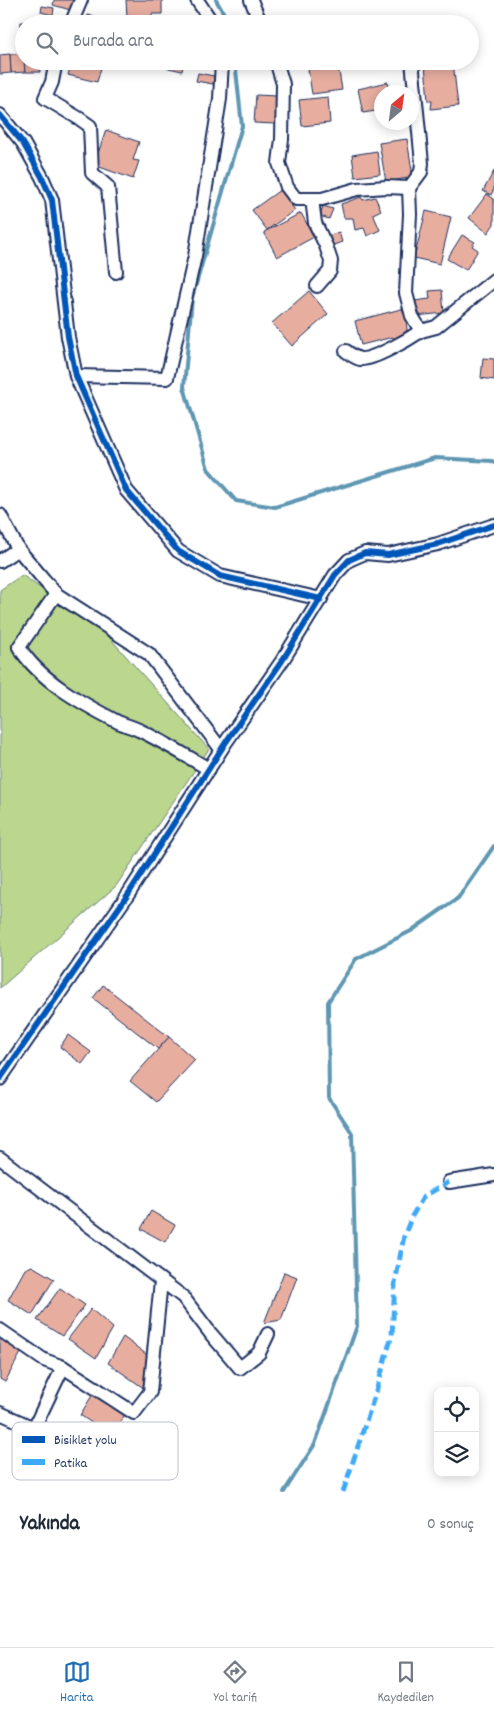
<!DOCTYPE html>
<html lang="tr">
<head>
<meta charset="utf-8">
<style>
	:root { --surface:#fff; --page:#f2f2f3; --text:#1f2937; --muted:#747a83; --line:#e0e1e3; --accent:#1f6fb2 }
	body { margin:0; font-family:Dekko,sans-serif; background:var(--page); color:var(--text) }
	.controls { position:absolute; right:15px; bottom:15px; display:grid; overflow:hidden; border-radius:10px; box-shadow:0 2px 12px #0003 }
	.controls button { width:45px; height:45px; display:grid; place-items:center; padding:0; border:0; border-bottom:1px solid var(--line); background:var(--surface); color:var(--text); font:25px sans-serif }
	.compass { position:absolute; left:374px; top:85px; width:45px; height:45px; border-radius:50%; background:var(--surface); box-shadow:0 2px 12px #0003; rotate:29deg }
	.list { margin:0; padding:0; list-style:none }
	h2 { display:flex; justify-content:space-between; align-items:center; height:65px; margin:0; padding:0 20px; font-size:21px }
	h2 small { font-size:16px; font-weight:400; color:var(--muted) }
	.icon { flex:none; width:28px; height:28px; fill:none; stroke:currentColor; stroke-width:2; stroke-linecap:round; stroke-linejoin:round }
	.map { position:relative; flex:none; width:494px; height:1492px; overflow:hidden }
	.search { position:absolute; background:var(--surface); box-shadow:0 2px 12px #0003; left:15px; right:15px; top:15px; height:55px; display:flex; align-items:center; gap:12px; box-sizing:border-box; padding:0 18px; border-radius:28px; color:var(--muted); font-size:19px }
	.sheet { height:155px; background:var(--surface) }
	nav { display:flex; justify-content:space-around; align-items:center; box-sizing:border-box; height:70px; border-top:1px solid var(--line); background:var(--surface); font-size:14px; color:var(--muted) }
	nav a { display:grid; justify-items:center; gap:2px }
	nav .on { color:var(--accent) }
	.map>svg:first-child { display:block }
	.green { fill:#bbd68d; stroke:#6b8276 }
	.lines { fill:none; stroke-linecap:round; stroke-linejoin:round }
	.stream { stroke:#5f97b3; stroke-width:4 }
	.building { fill:#e7aea0; stroke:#1b2f5e }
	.minor-casing { stroke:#1b2f5e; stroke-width:16 }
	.minor { stroke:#fff; stroke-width:12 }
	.quiet { stroke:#3fa9f5; stroke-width:5; stroke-dasharray:10 5; stroke-linecap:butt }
	.cycleway-casing { stroke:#fff; stroke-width:9 }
	.cycleway { stroke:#0057b8; stroke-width:6 }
	.key { fill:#fff; stroke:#bbc1cf; stroke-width:1 }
	.key-label { font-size:14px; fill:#1b2f5e }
</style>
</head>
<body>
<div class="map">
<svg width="494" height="1492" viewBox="0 0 494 1492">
	<rect width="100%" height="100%" fill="#fff"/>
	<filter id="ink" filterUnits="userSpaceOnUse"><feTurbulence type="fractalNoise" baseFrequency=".02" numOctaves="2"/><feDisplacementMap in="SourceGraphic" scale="10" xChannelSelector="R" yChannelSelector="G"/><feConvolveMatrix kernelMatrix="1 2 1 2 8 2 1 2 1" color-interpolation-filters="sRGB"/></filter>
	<g filter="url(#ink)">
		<path class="green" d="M22 575 108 636 209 749 116 886 0 988V590Z"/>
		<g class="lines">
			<g class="stream">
				<path d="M216 0 230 24"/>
				<path d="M235 61 242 126 192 298 184 387 208 469 236 501 275 507 435 458 492 461 494 462"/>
				<path d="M284 1492 315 1444 357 1326 352 1133 329 1098 328 1002 356 959 411 931 458 898 494 846"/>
			</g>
		</g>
		<g class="building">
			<path d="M54 0H77L74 11 53 5Z"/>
			<path d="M126 0H162V14H152V17L127 18Z"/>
			<path d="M42 6 54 8 53 15 41 12Z"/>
			<path d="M88 15 114 22V24H86Z"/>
			<path d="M21 22 49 23V24H24V39H20Z"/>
			<path d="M24 53 25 72 11 73 10 54Z"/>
			<path d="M10 54 11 73 0 74V55Z"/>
			<path d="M24 61H40V72H25Z"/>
			<path d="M72 61H103L97 82 68 75Z"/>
			<path d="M156 61H184L182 71 156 65Z"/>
			<path d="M453 62 458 106 431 109 432 101H428L425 64Z"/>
			<path d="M338 65 342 90 312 94 308 69Z"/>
			<path d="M198 73 214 76 213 84 196 81Z"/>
			<path d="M388 82 391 92H382V110L363 113 358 89Z"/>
			<path d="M256 95 277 96 275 124 254 123Z"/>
			<path d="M328 97 330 123 302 126 299 100Z"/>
			<path d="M106 130 139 142 133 160 139 161 133 179 94 165Z"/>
			<path d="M407 139 413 177 386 182 379 143Z"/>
			<path d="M377 151 380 174 355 177 352 155Z"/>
			<path d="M494 171V189L491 195 483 191Z"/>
			<path d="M280 190 295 210 267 230 252 210Z"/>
			<path d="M487 194 494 199V224L488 233 469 218Z"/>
			<path d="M361 197 363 200 375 197 381 210 373 214 380 230 367 236 364 228 355 230 353 218H344L341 204Z"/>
			<path d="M323 206 333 209 329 219 320 216Z"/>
			<path d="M426 211 451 217 440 264 414 258Z"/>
			<path d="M301 213 314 237 277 257 264 232Z"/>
			<path d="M339 232 342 242 331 246 327 236Z"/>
			<path d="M462 235 475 242 472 246 478 250 466 270 447 259Z"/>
			<path d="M442 290 444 313 416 316 414 301 430 299 429 291Z"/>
			<path d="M309 291 328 314 292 346 272 323Z"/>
			<path d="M405 308 407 330 394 342 393 337 361 345 355 321Z"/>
			<path d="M483 358 494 359V380L481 378Z"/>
			<path d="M103 985 169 1037 158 1049 93 998Z"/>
			<path d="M68 1035 91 1052 82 1064 60 1047Z"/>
			<path d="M169 1037 195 1060 156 1102 130 1081Z"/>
			<path d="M151 1211 175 1225 165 1242 141 1229Z"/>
			<path d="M32 1266 54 1279 32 1315 8 1300 25 1269Z"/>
			<path d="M284 1272 297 1277 281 1320 264 1323Z"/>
			<path d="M60 1288 85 1305 62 1336 37 1320Z"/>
			<path d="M91 1309 113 1328 96 1358 68 1339Z"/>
			<path d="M0 1336 23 1349 5 1382 0 1379Z"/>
			<path d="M123 1337 150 1357 145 1389 108 1363Z"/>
			<path d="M93 1394 125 1414 118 1428 115 1426 108 1434 80 1415Z"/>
		</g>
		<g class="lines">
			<defs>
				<g id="minor">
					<path d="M197 0 213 24"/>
					<path d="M251 0 261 24"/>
					<path d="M71 24 81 0"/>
					<path d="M56 61 52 82 45 98 80 119 90 126 92 173 108 187 116 272"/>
					<path d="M276 61 283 84 282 139 279 163 287 187 296 199H322L357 189 387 187 409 188 421 172 422 163 412 61"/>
					<path d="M0 115 23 143 42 177 52 200 68 337 76 376 126 490 178 551 220 576 321 599"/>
					<path d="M409 188 410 214 406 293 412 316 421 331 436 327 494 280"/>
					<path d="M312 199 315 223 326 246 331 261 330 271 317 286"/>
					<path d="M346 351C350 354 355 358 360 359 374 360 409 339 421 331"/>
					<path d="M76 376 167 378 195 256 220 99 222 61"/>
					<path d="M0 515 18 549 56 594 149 654 221 749"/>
					<path d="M0 561 18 549"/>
					<path d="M56 594 19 647C39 680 83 704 116 721 124 725 133 727 141 731 164 742 186 756 209 769"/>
					<path d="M0 1079 129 893 226 742 282 661 335 575 349 560 365 553 388 555 438 544 494 525"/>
					<path d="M0 1158 183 1297 211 1334 240 1368 259 1353 268 1334"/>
					<path d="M449 1182 494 1175"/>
					<path d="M0 1330 44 1360 63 1367 134 1413 150 1392 161 1281"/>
					<path d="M0 1413 34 1428 63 1367"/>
				</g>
			</defs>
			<use href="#minor" class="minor-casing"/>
			<use href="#minor" class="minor"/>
			<path class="quiet" d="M343 1492 377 1388 392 1335 395 1283 404 1236 412 1216 424 1196 449 1182"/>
			<defs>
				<g id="cycleway">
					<path d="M0 115 23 143 42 177 52 200 68 337 76 376 126 490 178 551 220 576 321 599"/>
					<path d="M0 1079 129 893 226 742 282 661 335 575 349 560 365 553 388 555 438 544 494 525"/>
				</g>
			</defs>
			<use href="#cycleway" class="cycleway-casing"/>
			<use href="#cycleway" class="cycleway"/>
		</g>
	</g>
	<rect x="12" y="1422" width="166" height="58" rx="8" class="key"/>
	<rect x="22" y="1436" width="23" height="7" fill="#0057b8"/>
	<rect x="22" y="1459" width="23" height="6" fill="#3fa9f5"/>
	<g class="key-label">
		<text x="54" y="1444">Bisiklet yolu</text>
		<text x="54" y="1467">Patika</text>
	</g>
</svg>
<div class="controls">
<button><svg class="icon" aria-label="locate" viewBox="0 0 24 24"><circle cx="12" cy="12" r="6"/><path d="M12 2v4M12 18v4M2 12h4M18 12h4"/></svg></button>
<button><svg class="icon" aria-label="layers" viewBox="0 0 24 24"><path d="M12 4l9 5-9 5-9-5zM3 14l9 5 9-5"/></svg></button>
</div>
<svg class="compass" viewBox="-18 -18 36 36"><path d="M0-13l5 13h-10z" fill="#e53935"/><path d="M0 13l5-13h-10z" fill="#747a83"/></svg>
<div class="search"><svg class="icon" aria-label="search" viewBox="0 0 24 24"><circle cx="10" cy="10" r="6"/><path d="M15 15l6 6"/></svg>Burada ara</div>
</div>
<section class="sheet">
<h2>Yakında<small>0 sonuç</small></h2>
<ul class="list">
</ul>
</section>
<nav>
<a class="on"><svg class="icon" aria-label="map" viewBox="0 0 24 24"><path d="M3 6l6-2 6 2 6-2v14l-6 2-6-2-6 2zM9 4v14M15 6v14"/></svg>Harita</a>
<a><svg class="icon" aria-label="directions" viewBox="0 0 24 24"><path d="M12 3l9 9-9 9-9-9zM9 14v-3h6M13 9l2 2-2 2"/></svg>Yol tarifi</a>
<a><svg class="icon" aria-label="saved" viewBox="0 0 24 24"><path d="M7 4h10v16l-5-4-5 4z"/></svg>Kaydedilen</a>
</nav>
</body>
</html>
